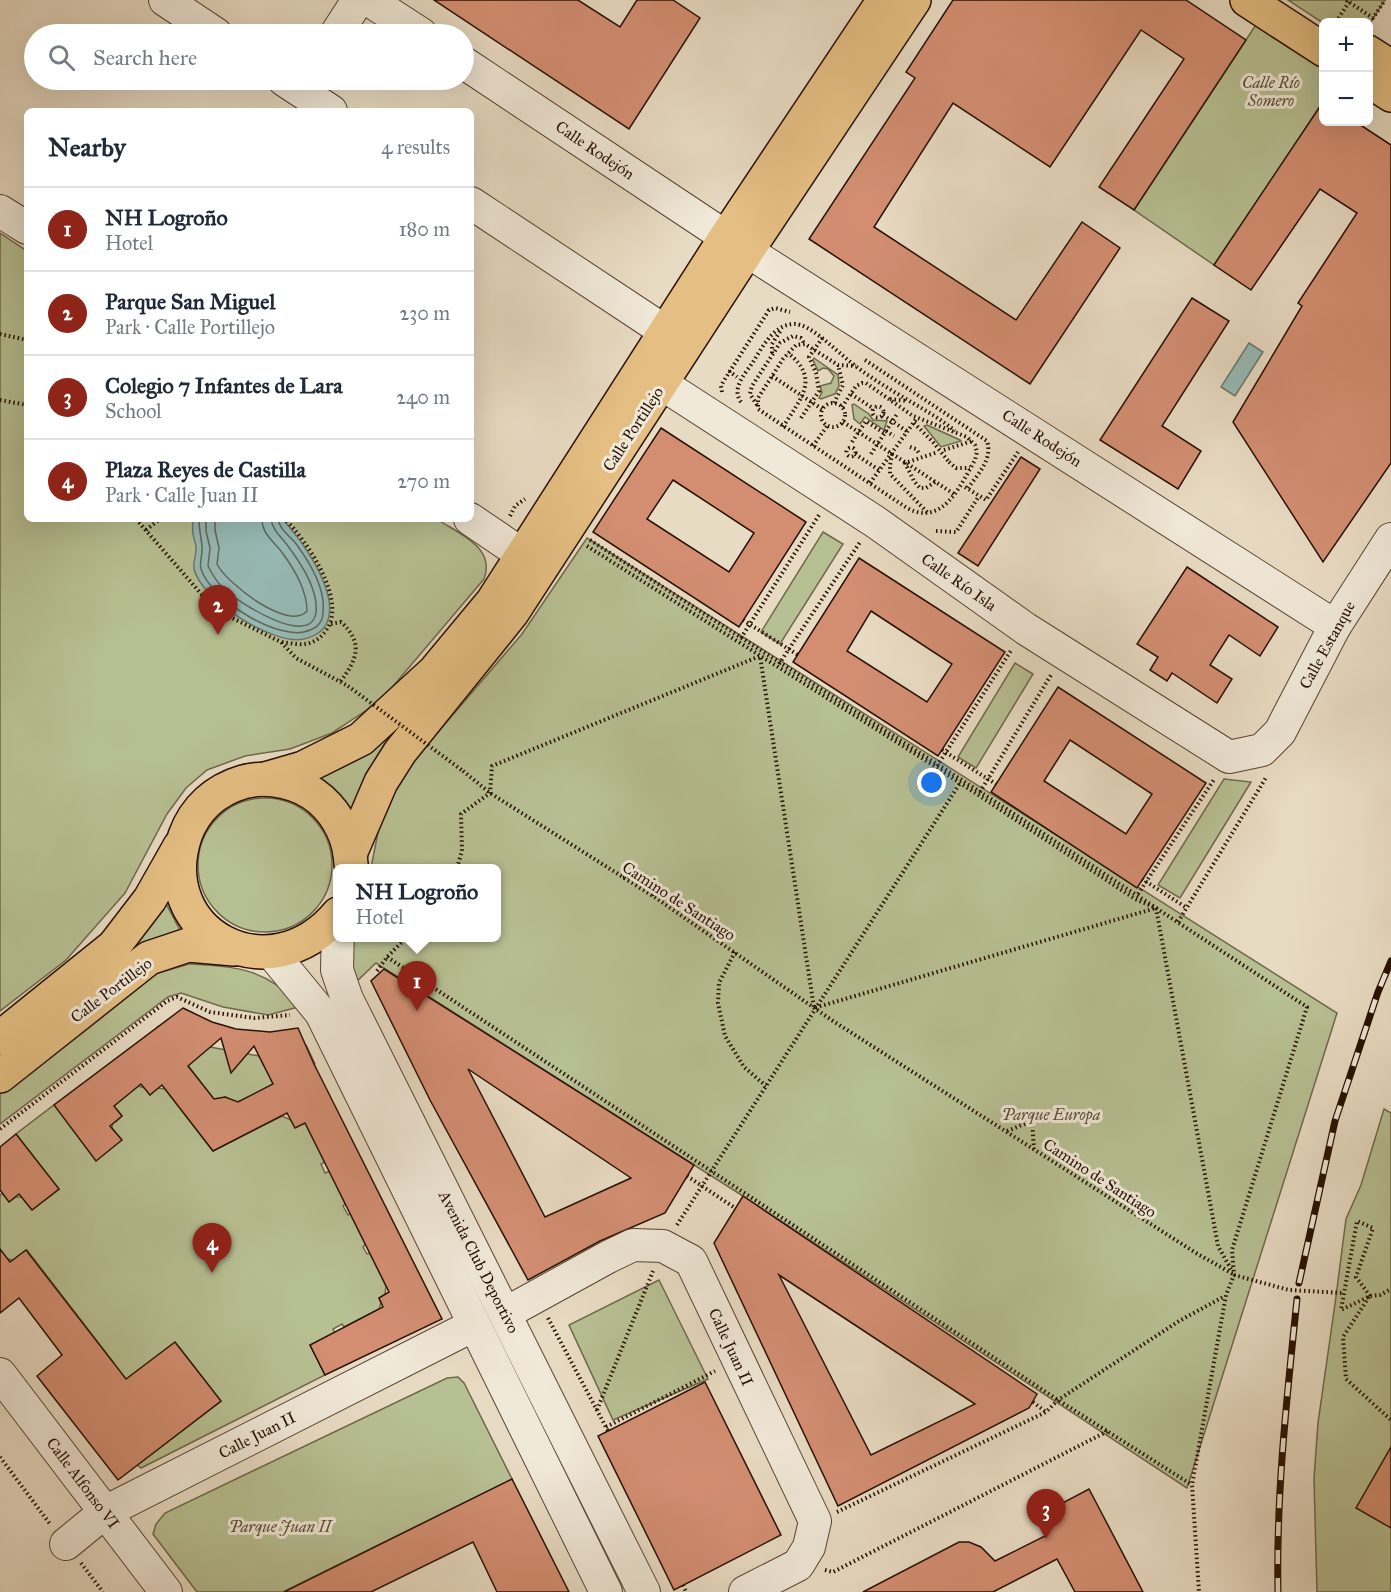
<!DOCTYPE html>
<html lang="en">
<head>
<meta charset="utf-8">
<style>
	:root { --surface:#fff; --page:#f2f2f3; --text:#1f2937; --muted:#747a83; --line:#e0e1e3; --accent:#8f2418 }
	body { margin:0; font-family:"IM FELL Great Primer",serif; background:var(--page); color:var(--text) }
	.controls { position:absolute; right:18px; top:18px; display:grid; overflow:hidden; border-radius:9px; box-shadow:0 6px 24px #0002 }
	.controls button { width:54px; height:54px; display:grid; place-items:center; padding:0; border:0; border-bottom:2px solid var(--line); background:var(--surface); color:var(--text); font:30px sans-serif }
	.you { position:absolute; left:932px; top:783px; width:21px; height:21px; margin:-15px; border:4px solid #fff; border-radius:50%; background:#1a73e8; box-shadow:0 0 0 9px #1a73e833 }
	.badge { display:grid; place-items:center; width:39px; height:39px; border-radius:50%; background:var(--accent); color:#fff; font-size:20px; font-weight:700 }
	.pin { position:absolute; translate:-50% -50px; filter:drop-shadow(0 2px 3px #0008) }
	.pin::after { content:''; position:absolute; top:32px; width:21px; height:18px; background:inherit; clip-path:polygon(0 0,100% 0,50% 100%) }
	.popup { position:absolute; left:333px; top:864px; width:168px; height:78px; box-sizing:border-box; display:grid; place-content:center; border-radius:9px; background:var(--surface); filter:drop-shadow(0 2px 4px #0005); font-size:20px; white-space:nowrap; color:var(--muted) }
	.popup b { font-size:22px; color:var(--text) }
	.popup::after { content:''; position:absolute; left:50%; top:100%; margin-left:-12px; border:12px solid transparent; border-top-color:var(--surface) }
	.list { margin:0; padding:0; list-style:none }
	h2 { display:flex; justify-content:space-between; align-items:center; height:78px; margin:0; padding:0 24px; font-size:26px }
	h2 small { font-size:20px; font-weight:400; color:var(--muted) }
	.list li { display:grid; grid-template-columns:39px 1fr auto; gap:18px; align-items:center; box-sizing:border-box; height:84px; padding:0 24px; border-top:2px solid var(--line) }
	.list b { display:block; font-size:22px; white-space:nowrap }
	.list p { margin:0; font-size:20px; white-space:nowrap; color:var(--muted) }
	.list em { font-size:20px; font-style:normal; color:var(--muted) }
	.icon { flex:none; width:33px; height:33px; fill:none; stroke:currentColor; stroke-width:2; stroke-linecap:round; stroke-linejoin:round }
	.map { position:relative; flex:none; width:1391px; height:1592px; overflow:hidden }
	.search { position:absolute; background:var(--surface); box-shadow:0 6px 24px #0002; left:24px; top:24px; width:450px; height:66px; display:flex; align-items:center; gap:15px; box-sizing:border-box; padding:0 21px; border-radius:33px; color:var(--muted); font-size:22px }
	.panel { position:absolute; background:var(--surface); box-shadow:0 6px 24px #0002; left:24px; top:108px; width:450px; height:414px; border-radius:9px }
	.map>svg:first-child { display:block }
	.green { fill:#b7c093; stroke:#6f684a; stroke-width:1.5 }
	.water { fill:#97bbb7; stroke:#6a776f; stroke-width:1.5 }
	.lines { fill:none; stroke-linecap:round; stroke-linejoin:round }
	.shore { stroke:#5f665c; stroke-width:1.5 }
	.building { fill:#d38e72; stroke:#271002; stroke-width:1.5; fill-rule:evenodd }
	.minor-casing { stroke:#574332; stroke-width:34 }
	.major-casing { stroke:#271002; stroke-width:36 }
	.path { stroke:#271002; stroke-width:4; stroke-dasharray:1.5 3; stroke-linecap:butt }
	.minor { stroke:#f0e8d8; stroke-width:32 }
	.major { stroke:#e4be82; stroke-width:33 }
	.rail-casing { stroke:#271002; stroke-width:7 }
	.rail { stroke:#f0e8d8; stroke-width:4.5; stroke-dasharray:14; stroke-linecap:butt }
	.path-bridge { stroke:#271002; stroke-width:4; stroke-dasharray:1.5 3; stroke-linecap:butt }
	.labels { text-anchor:middle; dominant-baseline:central; stroke-width:6; stroke-linejoin:round; paint-order:stroke }
	.park-label { font-size:16px; font-style:italic; fill:#594e35; stroke:#f0e8d8 }
	.street-label { font-size:16px; fill:#271002; stroke:#f0e8d8 }
</style>
</head>
<body>
<div class="map">
<svg width="1391" height="1592" viewBox="0 0 1391 1592">
	<rect width="100%" height="100%" fill="#e8dbc3"/>
	<filter id="stains"><feTurbulence type="fractalNoise" baseFrequency=".00333" numOctaves="4"/><feColorMatrix values="0 0 0 0 .2 0 0 0 0 .09 0 0 0 0 .02 0 0 0 .5 -.17"/></filter>
	<radialGradient id="worn" r=".72"><stop offset=".6" stop-color="#630" stop-opacity="0"/><stop offset="1" stop-color="#630" stop-opacity=".3"/></radialGradient>
	<g class="green">
		<path d="M1288 0H1385L1369 25 1368 22 1323 23Z"/>
		<path d="M1265 11 1323 50V102L1214 265 1134 210Z"/>
		<path d="M0 233 27 251V519H437C459 534 496 547 484 579L389 691 364 712 332 733 290 749 245 756 207 770 186 788 167 814 125 893 66 960 0 1011Z"/>
		<path d="M814 358 838 375 839 386 835 394 821 399 819 398 822 392 820 386 831 383 834 376 828 369 823 368 818 371 813 360Z"/>
		<path d="M854 404 869 414 873 420 887 421 884 430 865 417 860 424 854 419 852 405Z"/>
		<path d="M927 425 960 440 961 441 941 447 924 426Z"/>
		<path d="M823 532 843 544 780 644 761 632Z"/>
		<path d="M587 538 1337 1013 1187 1488 743 1196 376 963 356 982 350 958 352 938H496V868H371L379 827 391 787 522 634Z"/>
		<path d="M1015 663 1033 674 976 768 958 757Z"/>
		<path d="M395 732 351 812 318 778Z"/>
		<path d="M1224 779 1251 782 1180 898 1158 885Z"/>
		<circle cx="265" cy="865" r="67"/>
		<path d="M163 898 182 934 98 975Z"/>
		<path d="M189 964C239 967 264 968 302 1006L268 1015 223 1007 181 993 168 997 0 1124V1087L145 977Z"/>
		<path d="M159 1027 210 1047 259 1056 264 1066 306 1045 315 1064 234 1104 226 1097 214 1100Z"/>
		<path d="M138 1086 145 1088 150 1095 157 1088 165 1089 213 1151 282 1116 291 1120 295 1127 301 1125 303 1119 325 1162 321 1164 325 1173 330 1171 346 1203 343 1206 348 1215 351 1213 366 1244 363 1247 367 1254 371 1253 386 1286 385 1294 379 1298 381 1303 379 1309 344 1327 342 1324 333 1329 335 1333 310 1345 325 1375 141 1468 137 1465 221 1401 179 1347 153 1368 165 1383 95 1378 113 1362 27 1250 13 1260 7 1259 0 1253V1194L4 1195 9 1202 16 1197H22L32 1210 59 1189 16 1134 54 1105 121 1140 112 1128 113 1121 116 1122 122 1116 117 1110H109Z"/>
		<path d="M1384 1109 1391 1113V1592H1317L1314 1479 1318 1423 1335 1304 1346 1219 1361 1185Z"/>
		<path d="M659 1280 708 1379 613 1420 569 1325Z"/>
		<path d="M458 1377 464 1383 512 1479 283 1592H197L153 1534 156 1524 165 1513 447 1378Z"/>
	</g>
	<g class="water">
		<path d="M1249 343 1263 352 1235 396 1221 387Z"/>
		<path d="M193 519H282C305 542 363 625 304 639 274 646 201 600 194 569 193 562 196 556 196 550 197 544 193 539 193 533 192 528 193 523 193 519Z"/>
	</g>
	<g class="lines">
		<g class="shore">
			<path d="M199 519C199 529 201 537 202 546 203 554 199 561 201 569 210 599 281 644 310 630 318 627 323 621 323 612 326 589 310 563 297 545 291 537 279 529 278 519"/>
			<path d="M206 519V531L210 548 208 566C212 574 217 582 223 588 236 601 311 650 316 612 318 591 302 565 290 549 284 539 272 531 271 519"/>
			<path d="M215 519V530L219 548 217 564C226 583 289 632 307 611 307 590 293 567 281 551 272 540 262 533 262 519"/>
		</g>
	</g>
	<g class="building">
		<path d="M434 0H578L620 27 637 0H673L700 18 629 129Z"/>
		<path d="M953 0H1186L1246 40 1134 210 1099 187 1184 59 1141 30 1050 167 953 103 874 227 1016 320 1082 222 1120 248 1030 384 809 239 915 78 906 72Z"/>
		<path d="M1323 102V122H1356L1391 145V463L1323 562 1233 422 1302 306 1298 303 1357 213 1320 189 1251 290 1214 265Z"/>
		<path d="M1192 298 1229 321 1162 426 1201 451 1178 489 1100 440Z"/>
		<path d="M661 428 806 522 739 627 593 532ZM673 480 754 533 729 572 647 519Z"/>
		<path d="M1021 457 1040 469 978 566 958 553Z"/>
		<path d="M859 558 1005 652 938 756 793 662ZM871 611 952 664 927 702 847 651Z"/>
		<path d="M1187 567 1278 627 1260 656 1229 635 1210 665 1232 679 1217 703 1172 673 1167 681 1150 670 1158 657 1137 644Z"/>
		<path d="M1058 687 1206 783 1137 888 991 792ZM1070 740 1152 794 1126 834 1044 781Z"/>
		<path d="M384 969 694 1165 665 1213 600 1241 528 1280 430 1100 371 981ZM468 1069 631 1178 545 1217Z"/>
		<path d="M183 1008 212 1022 236 1029 270 1032 298 1028 314 1064 442 1319 325 1375 310 1345 383 1307 379 1298 389 1292 305 1123 295 1128 287 1113 213 1151 162 1085 150 1095 141 1084 114 1106 122 1116 110 1126 122 1140 96 1161 54 1105ZM221 1038 231 1073 254 1046 273 1084 238 1102 225 1097 214 1099 188 1066Z"/>
		<path d="M16 1134 59 1189 32 1210 19 1194 9 1202 0 1190V1147Z"/>
		<path d="M743 1196 1037 1394 1029 1408 838 1506 714 1243ZM779 1275 975 1404 871 1455Z"/>
		<path d="M0 1249 10 1262 26 1250 126 1379 175 1342 221 1401 118 1480 37 1376 62 1355 19 1298 0 1313Z"/>
		<path d="M705 1382 781 1535 674 1590 598 1436Z"/>
		<path d="M1391 1447V1528L1356 1508Z"/>
		<path d="M512 1479 569 1592H497L473 1542 371 1592H284Z"/>
		<path d="M1089 1489 1143 1592H1075L1057 1559 993 1592H863L959 1542H969L981 1547 995 1561 1045 1536 1036 1517Z"/>
	</g>
	<g class="lines">
		<defs>
			<g id="minor">
				<path d="M165 0 216 34"/>
				<path d="M369 0 421 34"/>
				<path d="M336 34 358 0"/>
				<path d="M464 63 726 237"/>
				<path d="M284 80 331 111"/>
				<path d="M471 203 666 332"/>
				<path d="M0 211 27 228"/>
				<path d="M747 251 1335 626"/>
				<path d="M662 384 874 521 1026 629 1229 757 1262 750 1280 732 1335 626 1391 539"/>
				<path d="M470 519 523 555"/>
				<path d="M338 927 337 970 347 999 644 1592"/>
				<path d="M271 952 321 1013 606 1592"/>
				<path d="M506 1313 608 1257 633 1245 663 1246 691 1261 815 1521 809 1547 798 1565 745 1592"/>
				<path d="M0 1374 166 1592"/>
				<path d="M66 1544 105 1512 474 1325"/>
			</g>
			<g id="major">
				<path d="M1247 0 1324 50"/>
				<path d="M1368 52 1391 67"/>
				<path d="M1368 80 1391 95"/>
				<path d="M265 779 303 768 361 739 434 672 493 601 726 237 884 0"/>
				<path d="M350 854 381 782 400 752 512 613 747 251 914 0"/>
				<path d="M338 914C269 996 153 933 185 836 195 808 216 790 243 782 268 775 301 782 321 800 339 816 350 839 351 864"/>
				<path d="M0 1038 114 946 150 899 180 846"/>
				<path d="M0 1076 149 958 188 945 234 949"/>
			</g>
		</defs>
		<use href="#minor" class="minor-casing"/>
		<use href="#major" class="major-casing"/>
		<g class="path">
			<path d="M1346 0 1373 18 1385 0"/>
			<path d="M1336 22 1349 2"/>
			<path d="M0 334 27 340"/>
			<path d="M772 353V344L781 330"/>
			<path d="M865 360 987 441C993 459 978 474 968 488"/>
			<path d="M729 371 737 377"/>
			<path d="M772 376 822 409"/>
			<path d="M722 392 721 386 723 382 769 310 775 308 790 312"/>
			<path d="M851 394 874 409"/>
			<path d="M890 399 907 401"/>
			<path d="M0 400 27 405"/>
			<path d="M741 402C731 388 745 374 753 362 763 346 774 324 795 324 810 325 830 345 841 354 862 373 889 389 913 403 928 412 942 420 955 431"/>
			<circle cx="833" cy="415" r="12"/>
			<path d="M834 403 843 385 838 365"/>
			<path d="M757 405 750 394 752 386 780 343 793 336 801 338 804 343"/>
			<circle cx="878" cy="412" r="5.5"/>
			<path d="M842 407 856 386 862 383H866L913 416 967 437 975 445 977 452 975 460C960 486 943 527 907 508L758 409V398L783 359 796 345 805 344 838 365 856 366"/>
			<path d="M883 415 908 432"/>
			<path d="M801 418 819 391 816 373 809 357 823 337"/>
			<path d="M843 422 954 494"/>
			<path d="M914 423 933 442"/>
			<path d="M783 427C800 399 821 379 788 353"/>
			<path d="M886 431 894 436"/>
			<path d="M852 442 866 421 884 433"/>
			<path d="M813 446 827 426"/>
			<path d="M910 447 916 449 919 453"/>
			<circle cx="851" cy="452" r="4.5"/>
			<path d="M944 450 972 441"/>
			<path d="M855 454 879 470"/>
			<path d="M871 454 897 414"/>
			<path d="M892 454 890 466V474L928 513"/>
			<path d="M949 462 956 468H970"/>
			<path d="M935 482 926 488H920L914 481 905 463 938 452"/>
			<path d="M870 483 917 418"/>
			<path d="M965 487 986 500 1018 452"/>
			<path d="M510 516 515 506 525 499"/>
			<path d="M136 519 203 596 226 615 281 642 296 658 348 686"/>
			<path d="M146 530 160 519"/>
			<path d="M936 531 956 532 979 496"/>
			<path d="M590 540 1002 806 1156 908 1218 1246 1232 1271"/>
			<path d="M587 546 936 767 1135 899 1156 908 1307 1007 1232 1250 1234 1275 1226 1295 1192 1485 1199 1592"/>
			<path d="M743 620 798 655"/>
			<path d="M331 624 341 622C364 643 357 660 340 682"/>
			<path d="M741 638 819 515"/>
			<path d="M282 642C289 643 298 645 305 644 314 643 322 637 327 629 347 599 306 540 285 519"/>
			<path d="M779 664 860 542"/>
			<path d="M942 750 996 784"/>
			<path d="M937 766 1012 649"/>
			<path d="M463 771 490 793 656 898 833 1021 1196 1253 1233 1274"/>
			<path d="M980 792 1051 675"/>
			<path d="M457 868 462 851 461 814 490 793 492 766 760 656 814 1008 1156 908"/>
			<path d="M623 878 644 873 655 898"/>
			<path d="M1142 879 1187 908"/>
			<path d="M1138 894 1215 778"/>
			<path d="M1178 922 1267 776"/>
			<path d="M735 952 719 983 718 1003 725 1036 744 1067 766 1086"/>
			<path d="M387 957 1058 1400 1192 1485"/>
			<path d="M377 971 387 957 406 938"/>
			<path d="M0 1129 167 1001 177 997 210 1012 254 1018 290 1015"/>
			<path d="M1007 1131 1032 1121 1034 1149"/>
			<path d="M687 1176 735 1208"/>
			<path d="M677 1225 960 783"/>
			<path d="M1370 1296 1356 1277 1373 1228 1357 1221 1341 1310 1370 1296 1380 1295 1391 1289"/>
			<path d="M1369 1297 1343 1337 1346 1379 1391 1420"/>
			<path d="M548 1318 608 1431"/>
			<path d="M1033 1402 1046 1412"/>
			<path d="M597 1410 653 1271"/>
			<path d="M606 1427 715 1371"/>
			<path d="M0 1457 50 1524"/>
			<path d="M837 1512 1046 1412 1058 1400 1179 1321 1225 1296"/>
			<path d="M81 1563 103 1592"/>
			<path d="M825 1570 833 1572 1108 1431"/>
			<path d="M683 1585 686 1592"/>
		</g>
		<use href="#minor" class="minor"/>
		<use href="#major" class="major"/>
		<defs>
			<g id="rail">
				<path d="M1299 1283 1335 1121 1378 992 1391 961"/>
				<path d="M1278 1592C1276 1494 1287 1396 1297 1299"/>
			</g>
		</defs>
		<use href="#rail" class="rail-casing"/>
		<use href="#rail" class="rail"/>
		<g class="path-bridge">
			<path d="M933 442 949 462"/>
			<path d="M348 686 463 771"/>
			<path d="M1234 1275 1289 1290 1343 1293"/>
		</g>
	</g>
	<g class="labels">
		<g class="park-label">
			<text x="1271" y="82">Calle Río<tspan x="1271" dy="18">Somero</tspan></text>
			<text x="1051" y="1114">Parque Europa</text>
			<text x="280" y="1526">Parque Juan II</text>
		</g>
		<g class="street-label">
			<text transform="translate(595 150) rotate(34)">Calle Rodejón</text>
			<text transform="translate(633 429) rotate(-57)">Calle Portillejo</text>
			<text transform="translate(1042 438) rotate(33)">Calle Rodejón</text>
			<text transform="translate(959 582) rotate(35)">Calle Río Isla</text>
			<text transform="translate(1327 645) rotate(-61)">Calle Estanque</text>
			<text transform="translate(679 901) rotate(33)">Camino de Santiago</text>
			<text transform="translate(111 990) rotate(-37)">Calle Portillejo</text>
			<text transform="translate(1100 1178) rotate(33)">Camino de Santiago</text>
			<text transform="translate(479 1262) rotate(63)">Avenida Club Deportivo</text>
			<text transform="translate(731 1347) rotate(65)">Calle Juan II</text>
			<text transform="translate(257 1435) rotate(-27)">Calle Juan II</text>
			<text transform="translate(83 1483) rotate(53)">Calle Alfonso VI</text>
		</g>
	</g>
	<rect width="100%" height="100%" filter="url(#stains)"/>
	<rect width="100%" height="100%" fill="url(#worn)"/>
</svg>
<div class="controls">
<button>+</button>
<button>−</button>
</div>
<div class="you"></div>
<div class="pin badge" style="left:417px;top:1011px">1</div>
<div class="popup"><b>NH Logroño</b>Hotel</div>
<div class="pin badge" style="left:218px;top:635px">2</div>
<div class="pin badge" style="left:1046px;top:1539px">3</div>
<div class="pin badge" style="left:212px;top:1273px">4</div>
<div class="search"><svg class="icon" aria-label="search" viewBox="0 0 24 24"><circle cx="10" cy="10" r="6"/><path d="M15 15l6 6"/></svg>Search here</div>
<section class="panel">
<h2>Nearby<small>4 results</small></h2>
<ul class="list">
<li><span class="badge">1</span><div><b>NH Logroño</b><p>Hotel</p></div><em>180 m</em></li>
<li><span class="badge">2</span><div><b>Parque San Miguel</b><p>Park · Calle Portillejo</p></div><em>230 m</em></li>
<li><span class="badge">3</span><div><b>Colegio 7 Infantes de Lara</b><p>School</p></div><em>240 m</em></li>
<li><span class="badge">4</span><div><b>Plaza Reyes de Castilla</b><p>Park · Calle Juan II</p></div><em>270 m</em></li>
</ul>
</section>
</div>
</body>
</html>
